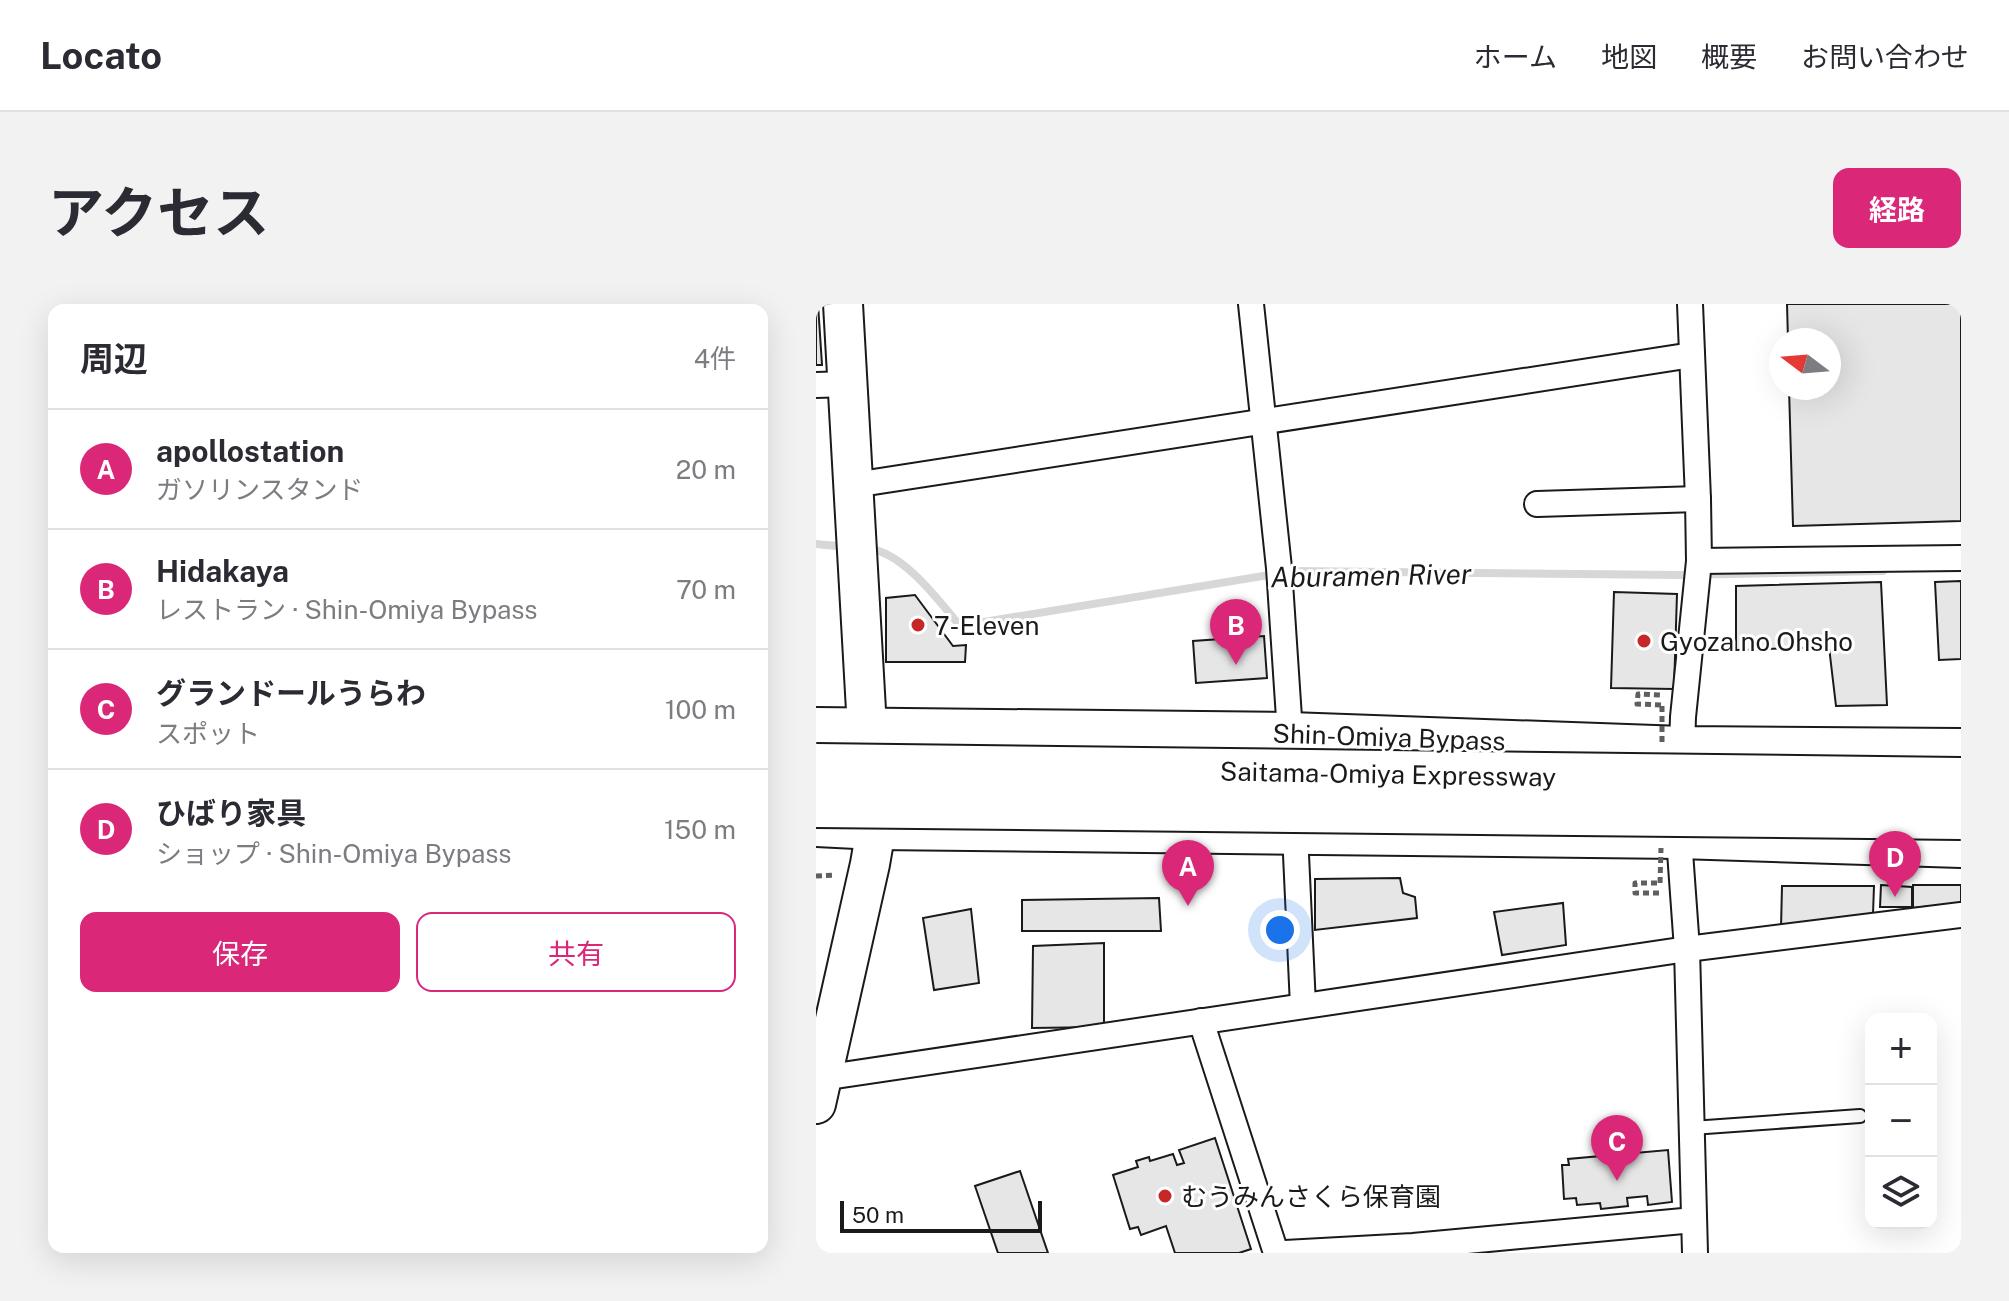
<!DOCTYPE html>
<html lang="ja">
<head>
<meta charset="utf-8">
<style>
	:root { --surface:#fff; --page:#f2f2f3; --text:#2b2b33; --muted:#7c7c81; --line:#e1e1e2; --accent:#db2777 }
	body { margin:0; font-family:"Public Sans","Noto Sans JP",sans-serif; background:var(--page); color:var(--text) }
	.controls { position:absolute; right:24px; bottom:24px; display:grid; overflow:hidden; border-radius:16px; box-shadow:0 8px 32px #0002 }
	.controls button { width:72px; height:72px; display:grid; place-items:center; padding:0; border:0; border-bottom:2px solid var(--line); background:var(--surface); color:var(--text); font:40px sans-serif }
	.compass { position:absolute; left:953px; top:24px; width:72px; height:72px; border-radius:50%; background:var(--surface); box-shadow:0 8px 32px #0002; rotate:286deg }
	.scale { position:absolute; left:24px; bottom:20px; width:202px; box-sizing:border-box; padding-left:8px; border:4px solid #1a1a1a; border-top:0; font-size:22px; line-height:28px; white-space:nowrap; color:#1a1a1a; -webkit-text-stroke:6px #fff; paint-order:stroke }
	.you { position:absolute; left:464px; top:626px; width:28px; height:28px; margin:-20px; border:6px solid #fff; border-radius:50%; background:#1a73e8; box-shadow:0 0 0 12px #1a73e833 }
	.badge { display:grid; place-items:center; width:52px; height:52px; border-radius:50%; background:var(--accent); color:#fff; font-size:26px; font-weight:700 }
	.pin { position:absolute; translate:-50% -66px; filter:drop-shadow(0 2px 4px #0008) }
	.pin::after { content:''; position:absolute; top:42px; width:28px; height:24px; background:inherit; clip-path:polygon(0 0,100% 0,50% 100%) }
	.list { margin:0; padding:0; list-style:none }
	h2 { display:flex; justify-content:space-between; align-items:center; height:104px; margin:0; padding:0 32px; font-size:34px }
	h2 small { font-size:26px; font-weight:400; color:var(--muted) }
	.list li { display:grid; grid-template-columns:52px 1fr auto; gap:24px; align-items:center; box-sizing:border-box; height:120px; padding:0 32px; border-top:2px solid var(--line) }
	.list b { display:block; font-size:30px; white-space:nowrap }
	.list p { margin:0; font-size:26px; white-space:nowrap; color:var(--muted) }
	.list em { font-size:26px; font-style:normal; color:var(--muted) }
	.actions { display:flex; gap:16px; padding:24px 32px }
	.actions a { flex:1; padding:18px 0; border:2px solid var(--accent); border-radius:16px; text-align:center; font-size:28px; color:var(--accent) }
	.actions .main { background:var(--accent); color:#fff }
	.icon { flex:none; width:44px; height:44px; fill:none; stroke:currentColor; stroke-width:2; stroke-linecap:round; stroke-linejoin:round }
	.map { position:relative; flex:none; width:1145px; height:949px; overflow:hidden; border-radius:16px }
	header { display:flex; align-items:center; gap:48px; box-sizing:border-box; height:112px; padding:0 40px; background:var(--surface); border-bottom:2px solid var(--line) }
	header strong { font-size:38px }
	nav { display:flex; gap:44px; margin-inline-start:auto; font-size:28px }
	.intro { display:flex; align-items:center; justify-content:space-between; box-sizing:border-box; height:192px; padding:0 48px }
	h1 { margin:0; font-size:56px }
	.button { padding:20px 36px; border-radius:16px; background:var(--accent); color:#fff; font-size:28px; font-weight:700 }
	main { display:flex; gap:48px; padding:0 48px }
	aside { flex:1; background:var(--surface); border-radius:16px; box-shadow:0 8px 32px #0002 }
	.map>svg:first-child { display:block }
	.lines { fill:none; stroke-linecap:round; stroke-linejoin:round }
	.stream { stroke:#d7d7d7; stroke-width:8 }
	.building { fill:#e6e6e6; stroke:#1a1a1a; stroke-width:2 }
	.service-casing { stroke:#1a1a1a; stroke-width:16 }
	.minor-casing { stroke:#1a1a1a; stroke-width:28 }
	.primary-casing { stroke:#1a1a1a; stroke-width:42 }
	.trunk-casing { stroke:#1a1a1a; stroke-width:44 }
	.path { stroke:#5f5f5f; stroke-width:5; stroke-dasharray:6 4; stroke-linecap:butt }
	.service { stroke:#fff; stroke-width:12 }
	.minor { stroke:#fff; stroke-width:24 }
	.primary { stroke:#fff; stroke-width:38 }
	.trunk { stroke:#fff; stroke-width:40 }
	.motorway-bridge-casing { stroke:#1a1a1a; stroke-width:48; stroke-linecap:butt }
	.path-bridge { stroke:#5f5f5f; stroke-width:5; stroke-dasharray:6 4; stroke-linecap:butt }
	.motorway-bridge { stroke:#fff; stroke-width:44 }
	.poi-dot { fill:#c62828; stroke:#fff; stroke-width:3 }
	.labels { text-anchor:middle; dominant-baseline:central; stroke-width:6; stroke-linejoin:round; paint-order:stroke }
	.poi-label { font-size:26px; fill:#1a1a1a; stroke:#fff; text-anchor:start }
	.street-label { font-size:26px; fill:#1a1a1a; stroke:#fff }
	.water-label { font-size:28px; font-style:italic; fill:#1a1a1a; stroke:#fff }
</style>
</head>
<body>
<header>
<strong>Locato</strong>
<nav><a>ホーム</a><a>地図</a><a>概要</a><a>お問い合わせ</a></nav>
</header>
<div class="intro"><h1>アクセス</h1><a class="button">経路</a></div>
<main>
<aside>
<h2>周辺<small>4件</small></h2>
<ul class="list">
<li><span class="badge">A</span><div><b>apollostation</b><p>ガソリンスタンド</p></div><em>20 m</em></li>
<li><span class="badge">B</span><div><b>Hidakaya</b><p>レストラン · Shin-Omiya Bypass</p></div><em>70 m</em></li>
<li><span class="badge">C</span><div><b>グランドールうらわ</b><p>スポット</p></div><em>100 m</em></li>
<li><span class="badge">D</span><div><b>ひばり家具</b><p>ショップ · Shin-Omiya Bypass</p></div><em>150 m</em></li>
</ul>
<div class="actions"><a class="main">保存</a><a>共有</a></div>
</aside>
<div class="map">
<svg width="1145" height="949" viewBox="0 0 1145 949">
	<rect width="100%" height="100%" fill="#fff"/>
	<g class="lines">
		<g class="stream">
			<path d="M0 240 31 243"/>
			<path d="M53 245C87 248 123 297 144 322L477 267 865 271 1067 267"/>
		</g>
	</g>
	<g class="building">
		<path d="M0 0H2L6 61H0Z"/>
		<path d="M971 0H1145V217L977 222 973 84H1013V36H972Z"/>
		<path d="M1145 277V355L1123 356 1119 278Z"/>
		<path d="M1065 278 1071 401 1020 402 1013 343 920 346V282Z"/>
		<path d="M798 288 861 290 858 385 795 384Z"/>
		<path d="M99 291 137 342 150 341 149 358H70V294Z"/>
		<path d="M448 332 451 374 380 379 377 337Z"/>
		<path d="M584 574 587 589 599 593 601 614 499 626V575Z"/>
		<path d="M1065 581 1096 583V603H1064Z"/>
		<path d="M1097 581H1145V599L1097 604Z"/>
		<path d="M966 582H1058L1057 610 965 624Z"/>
		<path d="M343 594 345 627H206V596Z"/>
		<path d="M747 599 750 641 686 651 678 608Z"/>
		<path d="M155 605 163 679 118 686 107 614Z"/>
		<path d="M288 639V723L216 724 217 642Z"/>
		<path d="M399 834 435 945 423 949H359L350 922 325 931 322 923 314 925 297 871 322 863 320 857 333 853 334 857 357 850 361 861 368 859 363 846Z"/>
		<path d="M852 846 856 898 832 901 831 892 811 894 812 902 785 905 784 899 761 901 760 894 748 895 746 861H753L752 855Z"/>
		<path d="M204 867 232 949H182L159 882Z"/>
	</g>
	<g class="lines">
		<defs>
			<path id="service" d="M876 824 1044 812"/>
			<g id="minor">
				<path d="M435 0 463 264 474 429"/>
				<path d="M0 81 32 80"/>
				<path d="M38 181 876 51"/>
				<path d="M721 200 882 195"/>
				<path d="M883 257 1145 254"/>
				<path d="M866 443 867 413 883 257 882 195 874 0"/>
				<path d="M479 529 487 702"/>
				<path d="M863 534 871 645 879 949"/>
				<path d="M385 717 460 949"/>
				<path d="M6 774 871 645 1145 611"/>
				<path d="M469 949 597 942 878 916"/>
			</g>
			<path id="primary" d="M0 800 54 560 60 525 51 424 27 0"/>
			<g id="trunk">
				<path d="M0 424 474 429 866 443 1145 445"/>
				<path d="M0 522 60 525 863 534 1145 543"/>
			</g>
		</defs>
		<use href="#service" class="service-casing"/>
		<use href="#minor" class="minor-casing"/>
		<use href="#primary" class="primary-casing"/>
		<use href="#trunk" class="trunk-casing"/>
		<g class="path">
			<path d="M845 401 821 400 822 390 846 391"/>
			<path d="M0 572 19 571"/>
			<path d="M843 589H819V579H843"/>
		</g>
		<use href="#service" class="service"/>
		<use href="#minor" class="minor"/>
		<use href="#primary" class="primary"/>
		<use href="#trunk" class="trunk"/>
		<defs>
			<g id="motorway-bridge">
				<path d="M0 462 1145 476"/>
				<path d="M0 501 1145 513"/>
			</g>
		</defs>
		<use href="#motorway-bridge" class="motorway-bridge-casing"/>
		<g class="path-bridge">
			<path d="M846 438V401"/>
			<path d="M844 579 845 544"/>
		</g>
		<use href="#motorway-bridge" class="motorway-bridge"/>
	</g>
	<g class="poi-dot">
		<circle cx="102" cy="321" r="8"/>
		<circle cx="828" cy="337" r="8"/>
		<circle cx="349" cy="892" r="8"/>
	</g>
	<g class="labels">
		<g class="poi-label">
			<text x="118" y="321">7-Eleven</text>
			<text x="844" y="337">Gyoza no Ohsho</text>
			<text x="365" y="892">むうみんさくら保育園</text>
		</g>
		<g class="street-label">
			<text transform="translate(573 433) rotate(2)">Shin-Omiya Bypass</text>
			<text transform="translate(572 470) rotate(1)">Saitama-Omiya Expressway</text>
		</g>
		<g class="water-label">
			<text transform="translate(555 271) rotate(-1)">Aburamen River</text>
		</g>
	</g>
</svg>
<div class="controls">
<button>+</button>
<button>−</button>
<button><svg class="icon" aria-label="layers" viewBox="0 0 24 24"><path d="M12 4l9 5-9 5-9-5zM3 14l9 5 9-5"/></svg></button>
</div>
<svg class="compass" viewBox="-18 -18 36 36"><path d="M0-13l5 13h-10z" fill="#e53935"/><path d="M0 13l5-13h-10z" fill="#7c7c81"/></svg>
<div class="scale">50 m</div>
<div class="you"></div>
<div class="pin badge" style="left:372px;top:602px">A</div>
<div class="pin badge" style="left:420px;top:361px">B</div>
<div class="pin badge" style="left:801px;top:877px">C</div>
<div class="pin badge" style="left:1079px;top:593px">D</div>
</div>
</main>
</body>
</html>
